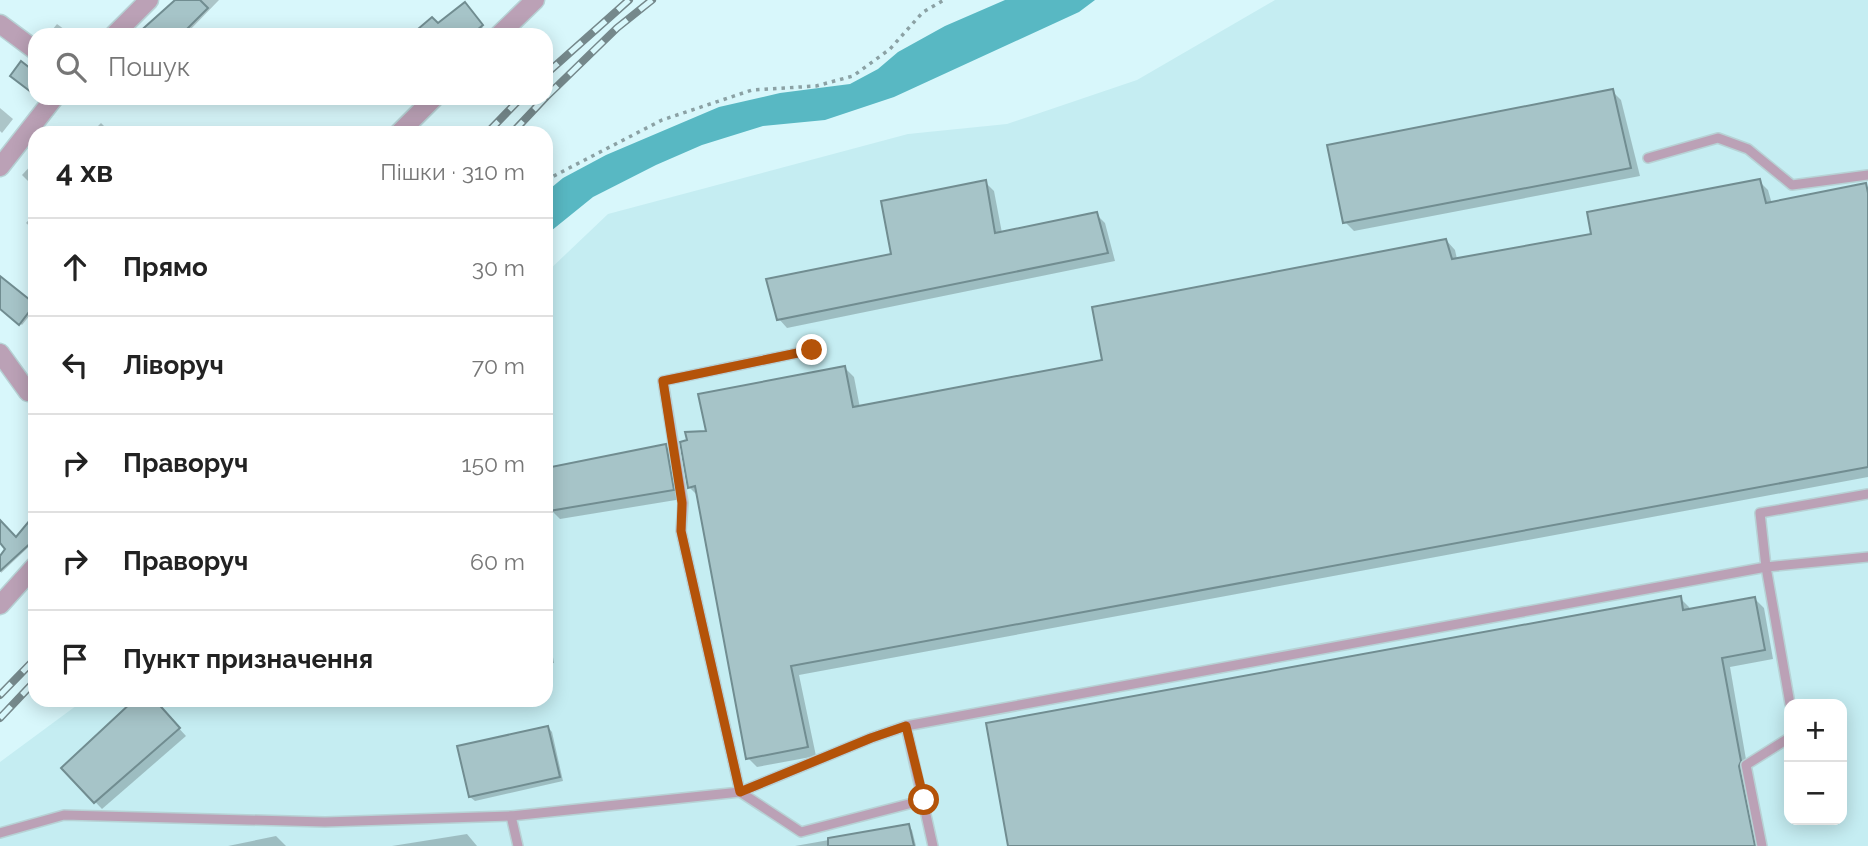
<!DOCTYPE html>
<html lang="uk">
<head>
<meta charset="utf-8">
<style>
	:root { --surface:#fff; --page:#f6f6f6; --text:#222; --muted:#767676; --line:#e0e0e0 }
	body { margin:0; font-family:Raleway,sans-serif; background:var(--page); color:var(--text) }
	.controls { position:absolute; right:21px; bottom:21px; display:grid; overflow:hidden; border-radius:14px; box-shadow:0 4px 18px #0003 }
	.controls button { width:63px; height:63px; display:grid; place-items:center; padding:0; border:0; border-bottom:2px solid var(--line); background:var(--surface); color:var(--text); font:35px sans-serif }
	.stop { position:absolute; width:21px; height:21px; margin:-16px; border:5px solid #b45309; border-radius:50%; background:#fff }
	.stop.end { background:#b45309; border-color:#fff; box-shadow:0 2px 7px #0008 }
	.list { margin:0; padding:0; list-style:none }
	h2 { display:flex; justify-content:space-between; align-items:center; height:91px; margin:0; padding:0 28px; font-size:30px }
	h2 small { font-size:23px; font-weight:400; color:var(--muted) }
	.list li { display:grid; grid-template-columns:46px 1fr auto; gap:21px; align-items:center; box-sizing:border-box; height:98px; padding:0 28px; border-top:2px solid var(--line) }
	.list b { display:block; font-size:26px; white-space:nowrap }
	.list em { font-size:23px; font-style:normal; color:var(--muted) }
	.icon { flex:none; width:38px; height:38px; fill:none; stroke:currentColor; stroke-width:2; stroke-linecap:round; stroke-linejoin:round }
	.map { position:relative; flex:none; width:1868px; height:846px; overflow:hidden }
	.search { position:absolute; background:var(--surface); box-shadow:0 4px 18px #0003; left:28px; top:28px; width:525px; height:77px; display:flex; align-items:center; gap:18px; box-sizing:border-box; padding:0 24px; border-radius:21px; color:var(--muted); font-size:26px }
	.panel { position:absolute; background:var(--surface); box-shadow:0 4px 18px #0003; left:28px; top:126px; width:525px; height:581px; border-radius:21px }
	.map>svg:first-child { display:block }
	.built { fill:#c5edf2; fill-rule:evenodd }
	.water { fill:#58b8c3 }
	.shadow { fill:#0003 }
	.building { fill:#a6c4c8; stroke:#718d91; stroke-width:2 }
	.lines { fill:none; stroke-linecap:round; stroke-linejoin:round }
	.lane-casing { stroke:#b7d2d5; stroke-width:12 }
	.street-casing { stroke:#b7d2d5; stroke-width:21 }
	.path { stroke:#8ba1a4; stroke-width:3.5; stroke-dasharray:3.5 5; stroke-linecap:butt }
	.lane { stroke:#bba1b6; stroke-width:9 }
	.street { stroke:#bba1b6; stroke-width:18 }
	.rail-casing { stroke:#75888b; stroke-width:8 }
	.rail { stroke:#d8f7fb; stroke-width:5; stroke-dasharray:16; stroke-linecap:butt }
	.route { stroke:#b45309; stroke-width:9 }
</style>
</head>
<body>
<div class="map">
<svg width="1868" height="846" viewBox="0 0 1868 846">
	<rect width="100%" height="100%" fill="#d8f7fb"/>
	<path class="built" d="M1275 0H1868V846H0V762L84 700H546V273L608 214 908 134 1007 124 1137 80ZM1789 704H1842V820H1789Z"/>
	<path class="water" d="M1005 0H1095L1079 12 894 97 825 120 763 126 702 145 656 165 593 197 546 235V192L563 178 606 155 719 107 780 93 850 84 878 69 898 52 945 26Z"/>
	<g class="shadow">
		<path d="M177 0H219L187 33 189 35H141Z"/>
		<path d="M464 5 483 28 474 35H414L438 26Z"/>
		<path d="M57 24 72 35H48Z"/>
		<path d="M1612 91 1621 100 1640 176 1354 231 1345 222Z"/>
		<path d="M0 108 13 119 2 133 0 131Z"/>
		<path d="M101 123 111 133H91Z"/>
		<path d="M35 161V188L22 175Z"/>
		<path d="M1759 181 1768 190 1772 204 1865 185 1868 187V477L799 675 816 756 757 767 748 758 699 497 689 487 708 432 845 368 854 377 860 408 1104 362 1446 240 1455 250 1457 259 1593 235Z"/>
		<path d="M985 182 994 191 1002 233 1096 214 1105 223 1115 261 787 328 779 319 893 255Z"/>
		<path d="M33 215 35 217V231L26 223Z"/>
		<path d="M0 276 35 306V309L22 325 0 308Z"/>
		<path d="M666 446 675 455 682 499 560 519 551 510 546 490V470Z"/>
		<path d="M35 517V541L1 573 0 559 8 549 0 541V526L16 540Z"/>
		<path d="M1680 598 1689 607 1690 610 1754 598 1764 608 1773 659 1730 667 1761 846H1010Z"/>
		<path d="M546 618 554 663 546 664Z"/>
		<path d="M136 700H153L186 736 102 809 63 768Z"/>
		<path d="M548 727 552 732 563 781 475 801 470 797Z"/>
		<path d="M908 826 912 830 916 846H795Z"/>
		<path d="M467 834 477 846H392Z"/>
		<path d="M276 836 286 846H228Z"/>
	</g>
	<g class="building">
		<path d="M175 0H200L208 8 181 35H136Z"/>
		<path d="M465 2 483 25 471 35H411L432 17 438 23Z"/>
		<path d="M21 61 35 72V95L10 76Z"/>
		<path d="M1613 89 1631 168 1343 223 1327 145Z"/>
		<path d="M1760 179 1766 203 1866 183 1868 193V467L791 666 808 747 746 759 695 486 688 488 680 442 687 440 685 432 706 431 698 394 845 366 853 407 1102 360 1092 307 1446 239 1452 259 1591 234 1587 212Z"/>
		<path d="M986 180 995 233 1097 212 1108 253 777 320 766 279 891 254 881 201Z"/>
		<path d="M0 276 35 304 19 325 0 309Z"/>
		<path d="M666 444 674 490 549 511 546 498V468Z"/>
		<path d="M35 514V539L0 571V556L5 549 0 543V520L16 537Z"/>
		<path d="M1681 596 1683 610 1755 597 1765 650 1722 658 1741 761 1739 766 1755 846H1008L986 723Z"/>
		<path d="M134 700H155L180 728 94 803 61 768Z"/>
		<path d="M548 726 560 777 469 797 457 746Z"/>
		<path d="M909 824 914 846H828V838Z"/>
	</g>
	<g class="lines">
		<defs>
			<g id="lane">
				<path d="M1648 158 1718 138 1748 149 1792 185 1868 175"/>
				<path d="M812 350 663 381 683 503 681 531 740 792 801 832 924 800"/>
				<path d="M1790 704 1766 567 1760 513 1868 494"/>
				<path d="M906 726 933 846"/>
				<path d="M0 833 64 815 325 822 511 816"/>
				<path d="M518 846 511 816 740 792 871 738 906 726 1766 567 1868 557"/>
				<path d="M1762 846 1746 765 1789 738"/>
			</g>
			<g id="street">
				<path d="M0 24 35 50"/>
				<path d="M114 35 149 0"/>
				<path d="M499 35 535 0"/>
				<path d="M399 133 434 98"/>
				<path d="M0 167 54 98"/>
				<path d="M0 353 28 392"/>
				<path d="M0 605 35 566"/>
			</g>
		</defs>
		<use href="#lane" class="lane-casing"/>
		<use href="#street" class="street-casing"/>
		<path class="path" d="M546 180 662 120 752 90 816 86 853 76 890 49 923 12 944 0"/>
		<use href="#lane" class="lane"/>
		<use href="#street" class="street"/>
		<defs>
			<g id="rail">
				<path d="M546 74 629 0"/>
				<path d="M546 97 617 28 652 0"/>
				<path d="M487 133 521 98"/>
				<path d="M512 133 545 98"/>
				<path d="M0 695 35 659"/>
				<path d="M0 718 35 681"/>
			</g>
		</defs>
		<use href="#rail" class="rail-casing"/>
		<use href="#rail" class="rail"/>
	</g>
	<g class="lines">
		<path class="route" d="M812 350 663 381 682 503 681 531 740 792 871 738 906 726 924 800"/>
	</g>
</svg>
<div class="controls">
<button>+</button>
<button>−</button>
</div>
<div class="stop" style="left:924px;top:800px"></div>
<div class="stop end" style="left:812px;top:350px"></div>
<div class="search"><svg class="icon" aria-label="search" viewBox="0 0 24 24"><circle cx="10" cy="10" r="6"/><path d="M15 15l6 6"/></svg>Пошук</div>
<section class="panel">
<h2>4 хв<small>Пішки · 310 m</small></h2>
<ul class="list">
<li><svg class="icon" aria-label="ahead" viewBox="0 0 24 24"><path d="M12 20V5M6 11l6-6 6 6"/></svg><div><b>Прямо</b></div><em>30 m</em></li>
<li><svg class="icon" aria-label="left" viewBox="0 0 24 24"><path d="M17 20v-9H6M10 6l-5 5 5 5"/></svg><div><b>Ліворуч</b></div><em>70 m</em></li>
<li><svg class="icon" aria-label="right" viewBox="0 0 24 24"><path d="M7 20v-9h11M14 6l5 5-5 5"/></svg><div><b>Праворуч</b></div><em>150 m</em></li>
<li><svg class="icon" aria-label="right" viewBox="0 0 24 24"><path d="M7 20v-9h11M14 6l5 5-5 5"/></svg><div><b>Праворуч</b></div><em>60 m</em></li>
<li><svg class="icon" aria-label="arrive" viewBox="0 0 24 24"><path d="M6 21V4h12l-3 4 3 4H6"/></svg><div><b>Пункт призначення</b></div></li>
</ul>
</section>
</div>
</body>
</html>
